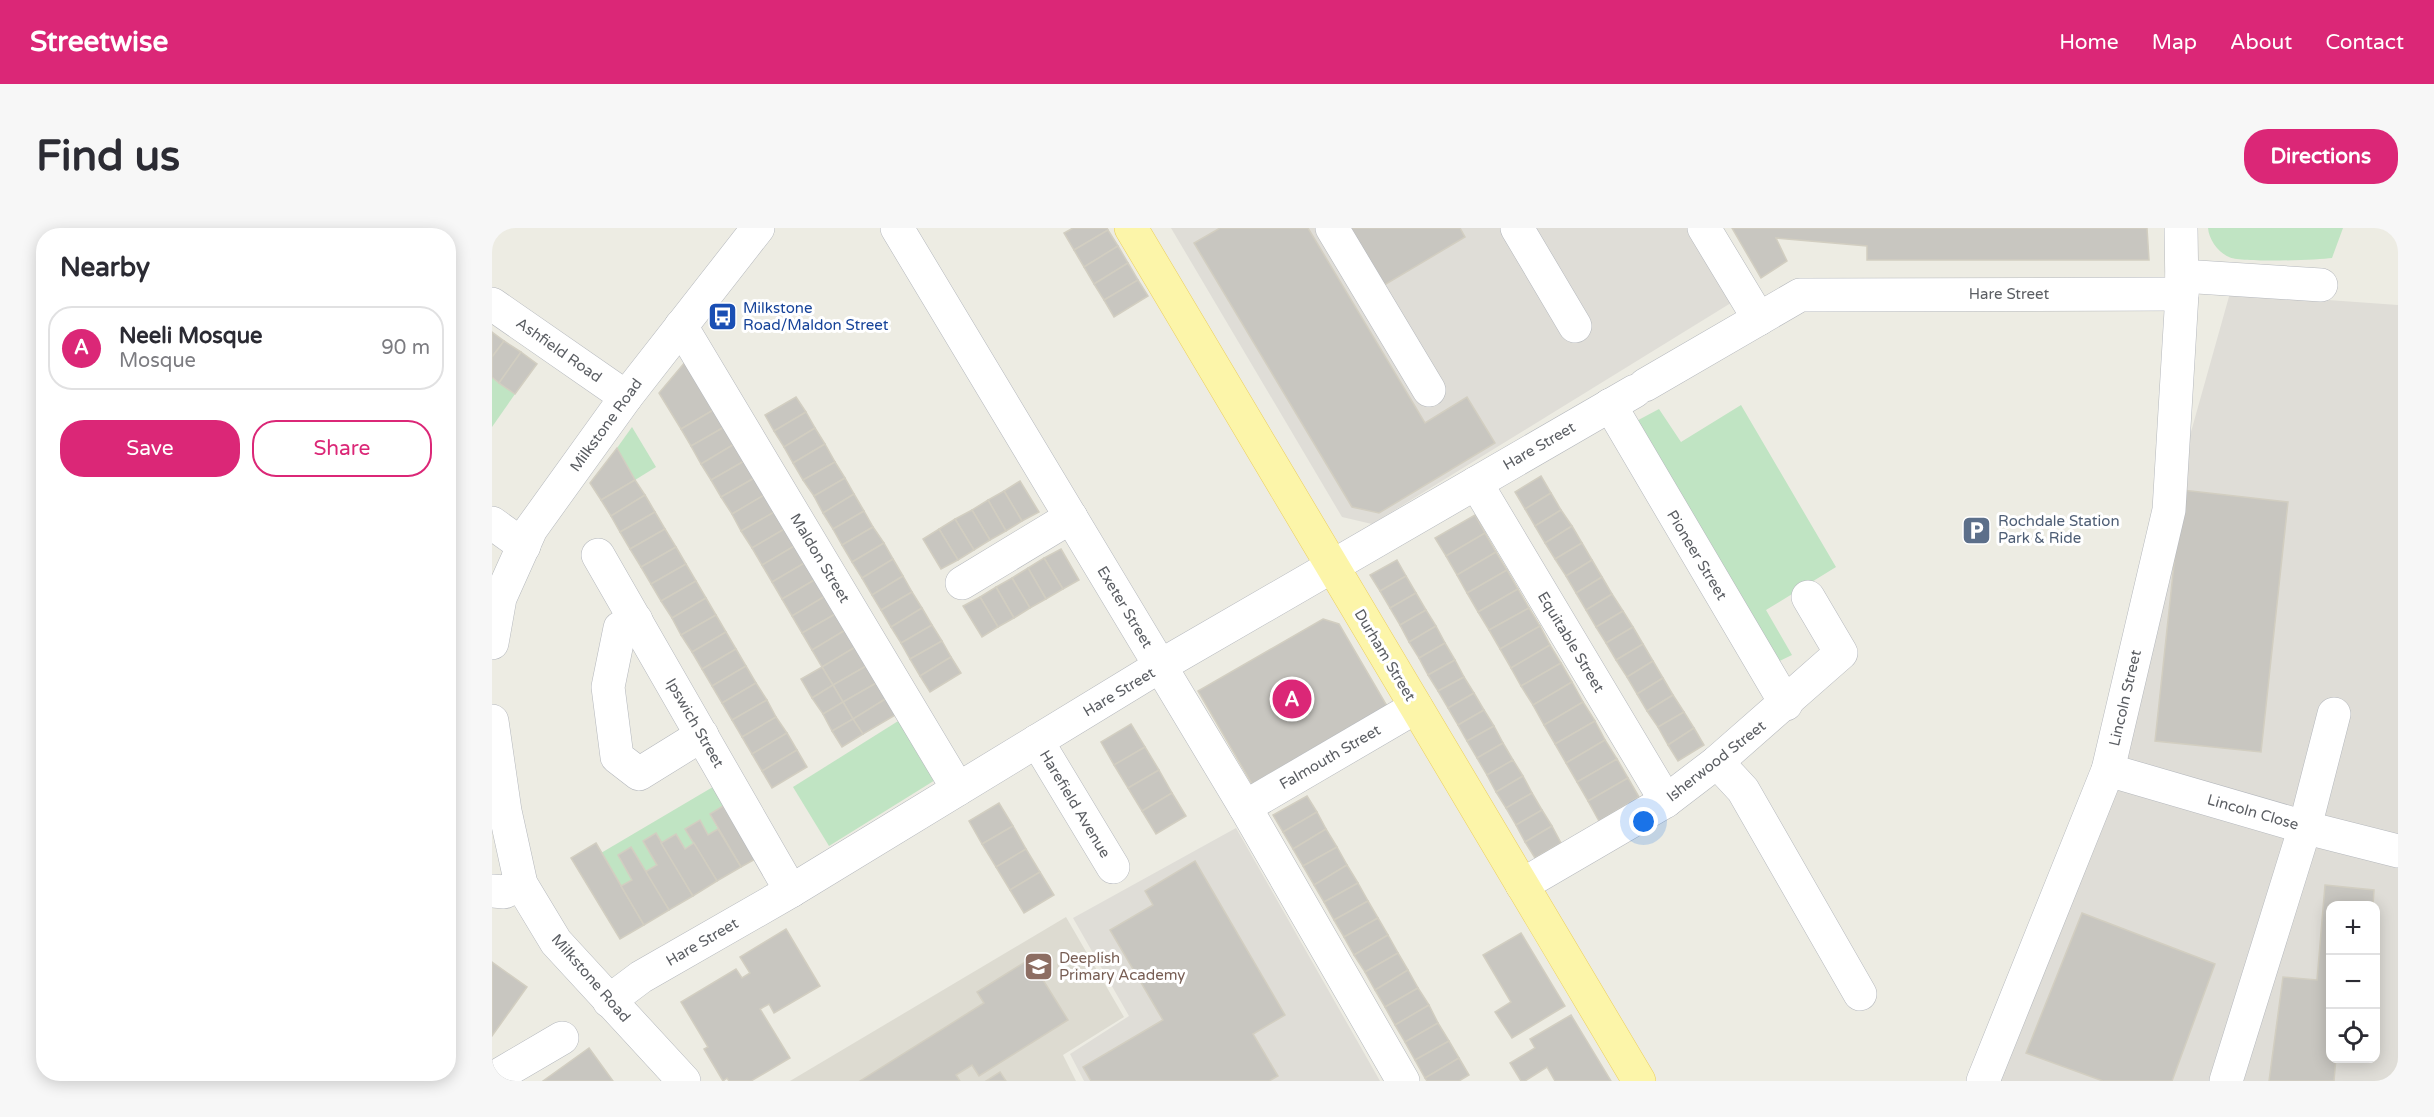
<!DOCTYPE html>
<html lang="en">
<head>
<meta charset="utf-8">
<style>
	:root { --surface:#fff; --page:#f7f7f7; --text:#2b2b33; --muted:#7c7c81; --line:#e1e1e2; --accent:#db2777 }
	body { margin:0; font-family:"Varela Round",sans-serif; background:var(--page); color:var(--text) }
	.controls { position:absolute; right:18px; bottom:18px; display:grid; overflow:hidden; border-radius:12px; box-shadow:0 3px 15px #0003 }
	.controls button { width:54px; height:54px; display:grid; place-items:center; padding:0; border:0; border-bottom:2px solid var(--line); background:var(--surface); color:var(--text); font:30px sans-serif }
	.you { position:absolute; left:1152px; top:594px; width:21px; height:21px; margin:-15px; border:4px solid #fff; border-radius:50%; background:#1a73e8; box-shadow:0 0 0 9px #1a73e833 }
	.badge { display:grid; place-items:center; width:39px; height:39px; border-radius:50%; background:var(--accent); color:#fff; font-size:20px; font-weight:700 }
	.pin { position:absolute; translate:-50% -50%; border:3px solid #fff; box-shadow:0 2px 6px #0006 }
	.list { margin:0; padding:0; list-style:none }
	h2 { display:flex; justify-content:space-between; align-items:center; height:78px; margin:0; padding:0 24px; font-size:26px }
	h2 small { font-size:20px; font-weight:400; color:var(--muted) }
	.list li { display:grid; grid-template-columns:39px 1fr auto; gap:18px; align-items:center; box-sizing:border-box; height:84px; margin:0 12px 12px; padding:0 12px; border:2px solid var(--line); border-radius:24px }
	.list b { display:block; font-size:22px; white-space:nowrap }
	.list p { margin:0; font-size:20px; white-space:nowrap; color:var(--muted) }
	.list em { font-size:20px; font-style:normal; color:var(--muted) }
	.actions { display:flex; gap:12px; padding:18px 24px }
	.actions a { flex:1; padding:14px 0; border:2px solid var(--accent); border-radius:24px; text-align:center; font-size:21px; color:var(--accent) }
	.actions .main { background:var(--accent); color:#fff }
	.icon { flex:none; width:33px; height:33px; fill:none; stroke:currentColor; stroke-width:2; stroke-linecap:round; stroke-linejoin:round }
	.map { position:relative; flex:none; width:1906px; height:853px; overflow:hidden; border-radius:24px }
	header { display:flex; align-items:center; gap:36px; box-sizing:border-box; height:84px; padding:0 30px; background:var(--accent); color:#fff }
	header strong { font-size:28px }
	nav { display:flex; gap:33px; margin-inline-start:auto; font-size:21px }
	.intro { display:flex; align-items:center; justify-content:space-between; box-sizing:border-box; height:144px; padding:0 36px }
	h1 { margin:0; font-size:42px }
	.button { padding:15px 27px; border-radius:24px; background:var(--accent); color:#fff; font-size:21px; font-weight:700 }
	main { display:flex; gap:36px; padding:0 36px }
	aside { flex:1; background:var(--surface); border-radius:24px; box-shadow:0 3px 15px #0003 }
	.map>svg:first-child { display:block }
	.industrial { fill:#dfddd7; fill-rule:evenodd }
	.education { fill:#dddbd1 }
	.green { fill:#c0e4c3 }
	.building { fill:#c8c6c0; stroke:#d2cec1; stroke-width:1.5 }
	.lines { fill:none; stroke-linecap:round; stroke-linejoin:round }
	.minor-casing { stroke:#b5b8bd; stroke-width:34 }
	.major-casing { stroke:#eccf5d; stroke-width:34 }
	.minor { stroke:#fff; stroke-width:33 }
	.major { stroke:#fcf5a9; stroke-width:33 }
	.labels { text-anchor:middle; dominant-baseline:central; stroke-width:6; stroke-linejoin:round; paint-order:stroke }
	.street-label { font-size:15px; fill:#5b5e63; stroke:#fff }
	.transit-label { font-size:15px; fill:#164399; stroke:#fff; text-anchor:start }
	.service-label { font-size:15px; fill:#4e5e75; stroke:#fff; text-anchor:start }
	.education-label { font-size:15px; fill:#785e54; stroke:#fff; text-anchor:start }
</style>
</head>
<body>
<header>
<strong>Streetwise</strong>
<nav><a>Home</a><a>Map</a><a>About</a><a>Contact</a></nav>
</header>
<div class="intro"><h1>Find us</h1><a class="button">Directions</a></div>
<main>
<aside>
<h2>Nearby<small></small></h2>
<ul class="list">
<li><span class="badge">A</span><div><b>Neeli Mosque</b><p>Mosque</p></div><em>90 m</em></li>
</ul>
<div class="actions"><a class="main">Save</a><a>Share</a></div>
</aside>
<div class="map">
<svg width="1906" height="853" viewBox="0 0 1906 853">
	<rect width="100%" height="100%" fill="#edece3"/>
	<g class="industrial">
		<path d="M679 0H1198L1247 70 880 296 850 289Z"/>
		<path d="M1738 65 1906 77V853H1493L1601 553ZM1838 678H1884V830H1838Z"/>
		<path d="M744 600 888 853H592L578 826 637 788 581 690Z"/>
	</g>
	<path class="education" d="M574 689 632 789 571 827 584 853H298Z"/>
	<g class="green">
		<path d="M1716 0H1851L1840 30C1825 32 1748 35 1737 29 1726 24 1717 12 1716 0Z"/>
		<path d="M0 149 23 166 0 199Z"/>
		<path d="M1249 177 1344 339 1274 382 1300 427 1277 438 1137 197 1167 181 1189 214Z"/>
		<path d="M140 199 164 239 143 252 125 220Z"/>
		<path d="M411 490 448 549 337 618 301 559Z"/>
		<path d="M231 553 240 593 231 578 218 586 226 601 216 607 208 592 194 601 202 615 193 621 184 606 169 615 165 637 153 644 139 620 126 627 140 652 129 658 109 625Z"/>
	</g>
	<g class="building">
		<path d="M581 0H615L616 2 582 22 572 5Z"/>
		<path d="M728 0H816L933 195 975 169 1003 215 887 285 860 279 702 15Z"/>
		<path d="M857 0H968L973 9 889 59Z"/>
		<path d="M1240 0H1655L1657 32H1375V18L1284 10 1295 33 1269 50Z"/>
		<path d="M616 2 626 18 592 39 582 22Z"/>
		<path d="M626 18 636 35 602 56 592 39Z"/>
		<path d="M636 35 646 52 612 72 602 56Z"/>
		<path d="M646 52 656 68 622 89 612 72Z"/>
		<path d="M0 104 12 113 0 129Z"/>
		<path d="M12 113 29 124 7 155 0 149V129Z"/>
		<path d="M29 124 45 136 23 166 7 155Z"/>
		<path d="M194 133 223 181 189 201 167 165Z"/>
		<path d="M304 169 314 184 282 203 273 187Z"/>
		<path d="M223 181 234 198 199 218 189 201Z"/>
		<path d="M314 184 323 200 292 219 282 203Z"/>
		<path d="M234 198 244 215 209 236 199 218Z"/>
		<path d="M323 200 333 216 301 235 292 219Z"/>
		<path d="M244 215 254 232 219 252 209 236Z"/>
		<path d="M333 216 343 234 311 252 301 235Z"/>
		<path d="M125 220 143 252 109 272 98 255Z"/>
		<path d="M254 232 264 249 229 269 219 252Z"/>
		<path d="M343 234 353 250 322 268 311 252Z"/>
		<path d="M1049 248 1059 265 1033 281 1023 264Z"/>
		<path d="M264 249 274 266 240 286 229 269Z"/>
		<path d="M353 250 362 266 331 285 322 268Z"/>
		<path d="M143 252 153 267 119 288 109 272Z"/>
		<path d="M528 253 547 284 530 293 512 263Z"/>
		<path d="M1690 262 1796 274 1769 524 1663 513Z"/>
		<path d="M512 263 530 293 514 303 496 272Z"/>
		<path d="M1059 265 1069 282 1043 298 1033 281Z"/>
		<path d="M274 266 284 283 249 303 240 286Z"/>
		<path d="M362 266 372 283 341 301 331 285Z"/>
		<path d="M153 267 163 284 128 304 119 288Z"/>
		<path d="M496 272 514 303 498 312 480 282Z"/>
		<path d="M480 282 498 312 482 322 463 291Z"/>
		<path d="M1069 282 1080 298 1053 315 1043 298Z"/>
		<path d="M284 283 294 300 260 320 249 303Z"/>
		<path d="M372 283 381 299 350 317 341 301Z"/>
		<path d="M163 284 173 301 138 321 128 304Z"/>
		<path d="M983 287 993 305 954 328 943 310Z"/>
		<path d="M463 291 482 322 466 332 447 301Z"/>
		<path d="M1080 298 1090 315 1063 331 1053 315Z"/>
		<path d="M381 299 392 315 360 334 350 317Z"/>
		<path d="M294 300 304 317 270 337 260 320Z"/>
		<path d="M173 301 184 319 149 339 138 321Z"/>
		<path d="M447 301 466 332 449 341 431 311Z"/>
		<path d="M993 305 1004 324 965 347 954 328Z"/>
		<path d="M392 315 401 331 370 350 360 334Z"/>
		<path d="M1090 315 1100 332 1074 348 1063 331Z"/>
		<path d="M304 317 314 334 280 354 270 337Z"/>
		<path d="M184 319 194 336 159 356 149 339Z"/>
		<path d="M569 321 587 352 571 361 552 330Z"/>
		<path d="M1004 324 1015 342 975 365 965 347Z"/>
		<path d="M552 330 571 361 554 371 536 340Z"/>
		<path d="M401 331 411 348 380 367 370 350Z"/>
		<path d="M905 332 914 348 888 363 878 347Z"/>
		<path d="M1100 332 1110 349 1084 365 1074 348Z"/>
		<path d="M314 334 324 351 290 371 280 354Z"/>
		<path d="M194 336 204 353 169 373 159 356Z"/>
		<path d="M536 340 554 371 538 380 520 350Z"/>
		<path d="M1015 342 1026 361 986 384 975 365Z"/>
		<path d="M411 348 420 364 389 382 380 367Z"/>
		<path d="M914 348 924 365 898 380 888 363Z"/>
		<path d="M1110 349 1120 366 1094 382 1084 365Z"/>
		<path d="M520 350 538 380 522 390 504 359Z"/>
		<path d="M324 351 335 367 300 388 290 371Z"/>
		<path d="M204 353 214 370 180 390 169 373Z"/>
		<path d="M504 359 522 390 506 399 488 369Z"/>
		<path d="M1026 361 1037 380 997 402 986 384Z"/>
		<path d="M420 364 430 380 399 399 389 382Z"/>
		<path d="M924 365 934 382 908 397 898 380Z"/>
		<path d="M1120 366 1131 383 1104 399 1094 382Z"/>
		<path d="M335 367 345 385 310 405 300 388Z"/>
		<path d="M488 369 506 399 490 409 471 378Z"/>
		<path d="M214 370 224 387 189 407 180 390Z"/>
		<path d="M430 380 440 397 409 415 399 399Z"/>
		<path d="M1037 380 1048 398 1008 421 997 402Z"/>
		<path d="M934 382 944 398 917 414 908 397Z"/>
		<path d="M1131 383 1141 399 1114 415 1104 399Z"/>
		<path d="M345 385 355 401 320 422 310 405Z"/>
		<path d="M224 387 234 404 200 424 189 407Z"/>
		<path d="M831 391 847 396 895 478 760 556 706 463Z"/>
		<path d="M440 397 450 413 418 431 409 415Z"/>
		<path d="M944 398 953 415 927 430 917 414Z"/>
		<path d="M1048 398 1058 417 1019 440 1008 421Z"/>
		<path d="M1141 399 1151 416 1124 432 1114 415Z"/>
		<path d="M355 401 365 418 330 439 320 422Z"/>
		<path d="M234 404 244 421 210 441 200 424Z"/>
		<path d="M450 413 459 429 428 448 418 431Z"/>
		<path d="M953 415 963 432 936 447 927 430Z"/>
		<path d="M1151 416 1161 433 1135 449 1124 432Z"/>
		<path d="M1058 417 1069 435 1029 458 1019 440Z"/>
		<path d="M365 418 376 437 341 457 330 439Z"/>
		<path d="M244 421 254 438 220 458 210 441Z"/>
		<path d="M459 429 469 445 438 464 428 448Z"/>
		<path d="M963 432 972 449 946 463 936 447Z"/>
		<path d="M1161 433 1171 450 1145 466 1135 449Z"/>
		<path d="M1069 435 1080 454 1041 477 1029 458Z"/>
		<path d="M376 437 386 454 351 474 341 457Z"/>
		<path d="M254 438 264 455 230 475 220 458Z"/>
		<path d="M330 439 341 457 320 470 309 451Z"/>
		<path d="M972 449 982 465 956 480 946 463Z"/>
		<path d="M1171 450 1181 467 1155 483 1145 466Z"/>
		<path d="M386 454 395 470 361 491 351 474Z"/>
		<path d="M1080 454 1091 474 1052 497 1041 477Z"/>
		<path d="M264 455 275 472 240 492 230 475Z"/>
		<path d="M341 457 351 474 331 486 320 470Z"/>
		<path d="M982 465 992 482 966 497 956 480Z"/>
		<path d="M1181 467 1192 484 1166 499 1155 483Z"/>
		<path d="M395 470 405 486 371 506 361 491Z"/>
		<path d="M275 472 284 489 250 509 240 492Z"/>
		<path d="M351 474 361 491 340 503 331 486Z"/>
		<path d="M1091 474 1103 493 1063 516 1052 497Z"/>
		<path d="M992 482 1002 498 975 513 966 497Z"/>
		<path d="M1192 484 1202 500 1176 517 1166 499Z"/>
		<path d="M284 489 295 505 260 526 250 509Z"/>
		<path d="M361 491 371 506 350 519 340 503Z"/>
		<path d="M1103 493 1113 512 1074 535 1063 516Z"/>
		<path d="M639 496 653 519 622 537 609 514Z"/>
		<path d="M1002 498 1011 515 985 530 975 513Z"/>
		<path d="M1202 500 1212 517 1186 533 1176 517Z"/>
		<path d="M295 505 305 522 270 543 260 526Z"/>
		<path d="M1113 512 1125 531 1085 554 1074 535Z"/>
		<path d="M1011 515 1021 532 995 547 985 530Z"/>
		<path d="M653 519 667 542 636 560 622 537Z"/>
		<path d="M305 522 315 539 280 560 270 543Z"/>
		<path d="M1125 531 1136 550 1096 573 1085 554Z"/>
		<path d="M1021 532 1031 548 1004 564 995 547Z"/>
		<path d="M667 542 680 565 650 583 636 560Z"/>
		<path d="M1031 548 1040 565 1014 580 1004 564Z"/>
		<path d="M1136 550 1147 569 1107 593 1096 573Z"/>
		<path d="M680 565 694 588 664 606 650 583Z"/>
		<path d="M1040 565 1050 582 1024 597 1014 580Z"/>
		<path d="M815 568 825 584 791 604 781 587Z"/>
		<path d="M507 575 521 598 490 616 477 593Z"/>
		<path d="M231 578 240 593 250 586 274 625 249 639 218 586Z"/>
		<path d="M1050 582 1060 598 1033 614 1024 597Z"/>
		<path d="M825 584 834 601 801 621 791 604Z"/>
		<path d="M208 592 216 607 226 601 249 639 225 653 193 601Z"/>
		<path d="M521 598 534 621 504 639 490 616Z"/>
		<path d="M1060 598 1069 615 1043 630 1033 614Z"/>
		<path d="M834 601 845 619 811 638 801 621Z"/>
		<path d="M164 605 201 668 177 682 153 644 165 637 151 613Z"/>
		<path d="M184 606 193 621 202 615 225 653 201 668 169 615Z"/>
		<path d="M104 615 152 697 128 711 79 630Z"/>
		<path d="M139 619 177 682 152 697 129 658 140 652 126 627Z"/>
		<path d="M845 619 855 637 822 657 811 638Z"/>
		<path d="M534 621 548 644 518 662 504 639Z"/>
		<path d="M703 633 793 787 761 806 786 848 777 853H599L591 839 671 792 618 702 661 677 653 663Z"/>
		<path d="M855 637 866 655 832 674 822 657Z"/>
		<path d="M548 644 562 667 532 685 518 662Z"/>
		<path d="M866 655 876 673 842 692 832 674Z"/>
		<path d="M1833 657 1882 662 1881 678H1838V830H1844L1842 853H1777L1791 749 1825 752Z"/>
		<path d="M876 673 886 690 852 709 842 692Z"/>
		<path d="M1590 685 1723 736 1680 853H1611L1534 825Z"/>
		<path d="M886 690 896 707 862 727 852 709Z"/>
		<path d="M294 701 328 758 282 785 277 776 268 781 298 830 259 853H237L235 850 231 853 212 821 216 819 189 774 244 741 250 750 258 745 248 729Z"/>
		<path d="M1029 705 1073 778 1020 810 1003 784 1019 774 991 727Z"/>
		<path d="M896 707 906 725 873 744 862 727Z"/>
		<path d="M906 725 916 742 883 762 873 744Z"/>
		<path d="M538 731 576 792 487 848 480 837 464 847 468 853H368L492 775 485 764Z"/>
		<path d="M0 734 35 759 0 808Z"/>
		<path d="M916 742 926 760 893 779 883 762Z"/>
		<path d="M926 760 937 777 903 797 893 779Z"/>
		<path d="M937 777 946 795 913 814 903 797Z"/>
		<path d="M1079 787 1119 853H1063L1055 839 1033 853H1029L1018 835 1043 820 1038 811Z"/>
		<path d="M946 795 957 813 923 832 913 814Z"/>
		<path d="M957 813 967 830 933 850 923 832Z"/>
		<path d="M97 820 121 853H51Z"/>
		<path d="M967 830 977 847 967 853H935L933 850Z"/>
		<path d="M508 844 514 853H494Z"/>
	</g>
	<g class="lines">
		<defs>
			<g id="minor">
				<path d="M405 0 753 579 911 853"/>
				<path d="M840 0 937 162"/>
				<path d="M1025 0 1083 98"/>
				<path d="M1212 0 1267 91"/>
				<path d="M1690 48 1829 57"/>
				<path d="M0 76 134 169"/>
				<path d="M189 98 466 561"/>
				<path d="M1153 157 1308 67 1690 66"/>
				<path d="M1118 177 1294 476"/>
				<path d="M984 255 1174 573"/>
				<path d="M0 295 32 318"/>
				<path d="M106 327 299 663"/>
				<path d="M470 355 579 289"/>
				<path d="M144 392 128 400 116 459 125 529 147 546 210 507"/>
				<path d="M0 415 8 370 39 301 134 169 266 0"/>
				<path d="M0 493 13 583 29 656 64 714 192 853"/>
				<path d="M545 513 621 639"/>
				<path d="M1225 534 1251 562 1368 766"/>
				<path d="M1616 542 1819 601 1906 623"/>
				<path d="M753 579 924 479"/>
				<path d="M1030 657 1174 573 1225 534 1349 425 1316 369"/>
				<path d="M0 663 12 664 29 656"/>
				<path d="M117 773 149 749 299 663 668 438 1143 163"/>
				<path d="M0 851 70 810"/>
				<path d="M1491 853 1616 542 1677 282 1690 66 1689 0"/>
				<path d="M1734 853 1813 599 1842 486"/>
			</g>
			<path id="major" d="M639 0 1147 853"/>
		</defs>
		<use href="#minor" class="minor-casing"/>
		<use href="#major" class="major-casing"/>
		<use href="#minor" class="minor"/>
		<use href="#major" class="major"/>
	</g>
	<defs>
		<symbol id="bus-square" viewBox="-11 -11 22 22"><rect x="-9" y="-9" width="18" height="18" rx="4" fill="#1a4fb4" stroke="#fff"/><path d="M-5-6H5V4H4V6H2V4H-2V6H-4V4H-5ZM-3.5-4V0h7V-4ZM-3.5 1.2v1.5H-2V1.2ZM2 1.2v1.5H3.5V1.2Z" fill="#fff"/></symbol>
		<symbol id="parking-square" viewBox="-11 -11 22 22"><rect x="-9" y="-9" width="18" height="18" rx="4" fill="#5c6f8a" stroke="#fff"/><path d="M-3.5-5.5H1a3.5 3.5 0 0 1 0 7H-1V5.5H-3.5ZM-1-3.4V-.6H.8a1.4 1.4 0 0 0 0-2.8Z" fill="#fff"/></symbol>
		<symbol id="school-square" viewBox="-11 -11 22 22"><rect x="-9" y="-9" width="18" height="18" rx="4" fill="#8d6e63" stroke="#fff"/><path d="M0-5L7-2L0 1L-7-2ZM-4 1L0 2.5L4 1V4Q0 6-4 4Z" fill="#fff"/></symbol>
	</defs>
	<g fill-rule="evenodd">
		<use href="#bus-square" x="214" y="72" width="33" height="33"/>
		<use href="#parking-square" x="1468" y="286" width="33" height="33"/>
		<use href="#school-square" x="530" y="722" width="33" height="33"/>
	</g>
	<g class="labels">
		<g class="street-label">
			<text x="1517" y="66">Hare Street</text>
			<text transform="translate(67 122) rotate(35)">Ashfield Road</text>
			<text transform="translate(114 197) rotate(-54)">Milkstone Road</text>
			<text transform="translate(1047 218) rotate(-30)">Hare Street</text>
			<text transform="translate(1205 327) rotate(59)">Pioneer Street</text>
			<text transform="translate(328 330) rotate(59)">Maldon Street</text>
			<text transform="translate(633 379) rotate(59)">Exeter Street</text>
			<text transform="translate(1079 414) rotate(59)">Equitable Street</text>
			<text transform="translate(893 427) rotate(59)">Durham Street</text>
			<text transform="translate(627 464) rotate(-31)">Hare Street</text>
			<text transform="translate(1633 470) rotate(-77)">Lincoln Street</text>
			<text transform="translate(203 495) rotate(60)">Ipswich Street</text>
			<text transform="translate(838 529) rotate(-30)">Falmouth Street</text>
			<text transform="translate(1224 533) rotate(-38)">Isherwood Street</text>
			<text transform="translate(583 576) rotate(59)">Harefield Avenue</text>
			<text transform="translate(1761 584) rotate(16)">Lincoln Close</text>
			<text transform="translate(210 714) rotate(-30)">Hare Street</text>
			<text transform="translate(99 750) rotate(49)">Milkstone Road</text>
		</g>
		<g class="transit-label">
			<text x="251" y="80">Milkstone<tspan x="251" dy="17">Road/Maldon Street</tspan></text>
		</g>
		<g class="service-label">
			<text x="1506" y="293">Rochdale Station<tspan x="1506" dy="17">Park &amp; Ride</tspan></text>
		</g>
		<g class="education-label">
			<text x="567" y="730">Deeplish<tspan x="567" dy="17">Primary Academy</tspan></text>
		</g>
	</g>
</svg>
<div class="controls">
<button>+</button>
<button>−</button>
<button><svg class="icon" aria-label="locate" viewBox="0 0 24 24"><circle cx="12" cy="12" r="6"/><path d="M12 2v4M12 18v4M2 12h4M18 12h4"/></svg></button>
</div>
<div class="you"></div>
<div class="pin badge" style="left:800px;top:471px">A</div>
</div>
</main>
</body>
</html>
